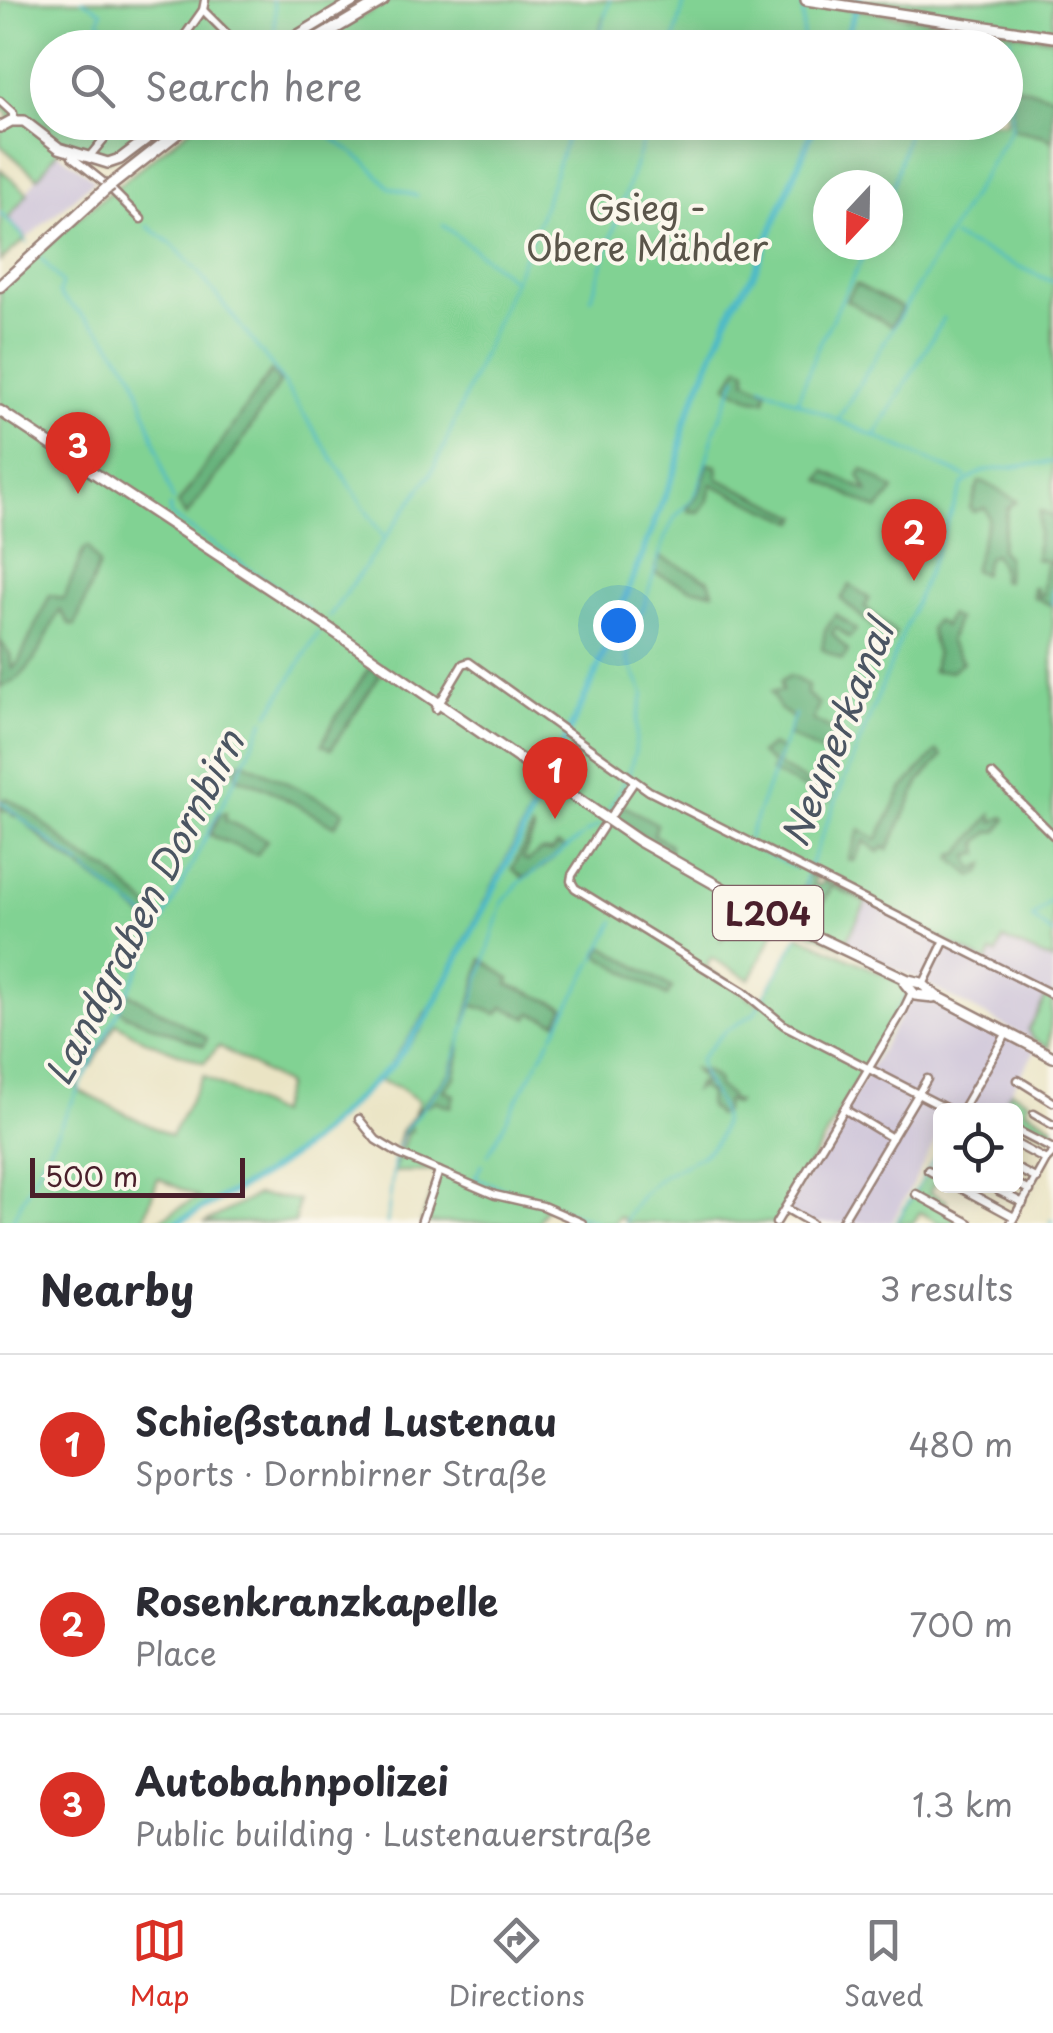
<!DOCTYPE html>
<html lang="en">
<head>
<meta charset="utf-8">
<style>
	:root { --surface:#fff; --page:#f7f7f7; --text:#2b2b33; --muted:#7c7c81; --line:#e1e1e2; --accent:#d93025 }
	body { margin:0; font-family:"Playpen Sans",sans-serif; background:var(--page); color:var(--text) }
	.controls { position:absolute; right:30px; bottom:30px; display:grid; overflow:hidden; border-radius:15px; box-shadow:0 5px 25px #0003 }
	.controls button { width:90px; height:90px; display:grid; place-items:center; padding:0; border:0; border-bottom:2px solid var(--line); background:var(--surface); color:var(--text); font:50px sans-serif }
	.compass { position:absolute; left:813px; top:170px; width:90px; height:90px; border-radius:50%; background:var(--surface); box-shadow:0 5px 25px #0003; rotate:202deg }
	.scale { position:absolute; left:30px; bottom:25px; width:215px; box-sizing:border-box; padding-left:10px; border:5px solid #4a1f2b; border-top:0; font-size:28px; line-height:35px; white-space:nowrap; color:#4a1f2b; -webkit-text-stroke:8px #fbf7ec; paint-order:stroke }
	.you { position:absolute; left:618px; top:625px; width:35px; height:35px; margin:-25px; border:8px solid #fff; border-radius:50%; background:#1a73e8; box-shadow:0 0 0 15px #1a73e833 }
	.badge { display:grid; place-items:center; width:65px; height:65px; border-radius:50%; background:var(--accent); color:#fff; font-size:32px; font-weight:700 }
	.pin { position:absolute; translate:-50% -82px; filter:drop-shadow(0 2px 5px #0008) }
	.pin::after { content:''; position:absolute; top:52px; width:35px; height:30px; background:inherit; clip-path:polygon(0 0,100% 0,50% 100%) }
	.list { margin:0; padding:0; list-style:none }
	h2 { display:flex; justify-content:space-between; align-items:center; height:130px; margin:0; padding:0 40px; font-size:42px }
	h2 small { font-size:32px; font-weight:400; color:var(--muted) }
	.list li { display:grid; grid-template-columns:65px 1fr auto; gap:30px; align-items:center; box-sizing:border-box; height:180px; padding:0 40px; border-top:2px solid var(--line) }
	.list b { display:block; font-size:38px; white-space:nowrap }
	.list p { margin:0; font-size:32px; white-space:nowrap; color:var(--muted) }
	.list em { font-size:32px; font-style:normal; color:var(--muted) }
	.icon { flex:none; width:55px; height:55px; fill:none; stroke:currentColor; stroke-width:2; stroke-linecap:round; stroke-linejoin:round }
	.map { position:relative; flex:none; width:1053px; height:1223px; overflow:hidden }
	.search { position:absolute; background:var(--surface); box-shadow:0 5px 25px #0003; left:30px; right:30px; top:30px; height:110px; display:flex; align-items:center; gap:25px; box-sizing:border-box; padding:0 35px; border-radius:55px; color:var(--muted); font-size:38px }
	.sheet { height:670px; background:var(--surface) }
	nav { display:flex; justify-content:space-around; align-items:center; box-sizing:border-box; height:140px; border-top:2px solid var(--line); background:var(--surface); font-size:28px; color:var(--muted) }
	nav a { display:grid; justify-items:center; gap:5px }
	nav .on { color:var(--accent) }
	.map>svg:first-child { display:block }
	.industrial { fill:#c9bfd7 }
	.green { fill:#81d293; stroke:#66785f; stroke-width:2.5; fill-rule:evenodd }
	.forest { fill:#68b47d; stroke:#596a54; stroke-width:2.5 }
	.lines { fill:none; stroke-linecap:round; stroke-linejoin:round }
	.stream { stroke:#4dbac7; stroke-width:2.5 }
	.river { stroke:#4dbac7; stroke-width:6 }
	.minor-casing { stroke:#9a8278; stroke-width:11 }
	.major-casing { stroke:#9a8278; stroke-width:14 }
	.highway-casing { stroke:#9a8278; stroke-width:15 }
	.minor { stroke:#fff; stroke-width:6 }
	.major { stroke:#fff; stroke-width:9 }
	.highway { stroke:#fff; stroke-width:10 }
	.highway-bridge-casing { stroke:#9a8278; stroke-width:15; stroke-linecap:butt }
	.highway-bridge { stroke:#fff; stroke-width:10 }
	.labels { text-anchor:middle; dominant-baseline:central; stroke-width:8; stroke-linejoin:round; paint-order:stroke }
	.shield { fill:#fbf7ec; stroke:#7f6065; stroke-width:2.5 }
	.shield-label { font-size:32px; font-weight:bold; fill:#4a1f2b }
	.park-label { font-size:35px; fill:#5a554a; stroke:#fbf7ec }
	.water-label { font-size:38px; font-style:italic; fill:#4b5562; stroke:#fbf7ec }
</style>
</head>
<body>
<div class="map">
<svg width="1053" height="1223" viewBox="0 0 1053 1223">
	<rect width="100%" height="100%" fill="#fbf7ec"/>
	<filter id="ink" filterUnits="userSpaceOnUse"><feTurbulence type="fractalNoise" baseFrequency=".01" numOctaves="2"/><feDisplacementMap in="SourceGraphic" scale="20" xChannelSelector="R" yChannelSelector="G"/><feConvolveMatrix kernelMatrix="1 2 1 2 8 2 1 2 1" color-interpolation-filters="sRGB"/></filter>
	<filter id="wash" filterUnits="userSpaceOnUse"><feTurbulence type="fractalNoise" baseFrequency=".0048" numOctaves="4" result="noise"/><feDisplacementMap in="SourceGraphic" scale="40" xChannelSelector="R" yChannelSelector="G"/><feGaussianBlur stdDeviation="2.25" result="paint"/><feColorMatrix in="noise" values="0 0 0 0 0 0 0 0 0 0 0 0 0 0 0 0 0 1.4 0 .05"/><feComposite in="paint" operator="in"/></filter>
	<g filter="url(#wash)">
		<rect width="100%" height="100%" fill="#eae4c4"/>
		<g class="industrial">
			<path d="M56 151 95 180 26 239 8 219Z"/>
			<path d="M1053 818V1013L1050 1050 917 979 843 947 867 901Z"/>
			<path d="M913 994 1035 1051 999 1110H940V1132L892 1223H807L786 1212Z"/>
		</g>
		<g class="green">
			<path d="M0 0H353L272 47 48 48V122L165 123 108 161 61 147 38 178 0 145V130L10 115 0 106Z"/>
			<path d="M391 0H791L1053 39V961L1003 939 997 954 992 952 987 962 810 872 805 885 806 910 796 915 786 912 797 919 821 906 832 886 866 903 843 947 741 902 720 941 740 909 776 929 750 979 711 958 706 968 760 1004 799 935 903 983 907 994 776 1223H624V1219L618 1217 615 1223H596L586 1219 584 1223 572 1218 573 1214 547 1205 538 1223H421L439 1171 393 1172 419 1101 398 1087 379 1081 420 1032 435 1006 550 780 547 778 432 1005 388 1067 312 1140 276 1166 174 1223H154L198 1197 158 1178 143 1223H0V290L65 228 197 123 1006 122V48L596 47 604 15 594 47H307ZM828 185H888V245H828ZM116 1023 142 1039 204 1063 219 1046 286 1085 277 1114 203 1076 171 1136 80 1091 75 1085 86 1063 92 1066Z"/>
			<path d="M820 0H1053V36Z"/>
			<path d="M0 169 28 193 8 219 26 239 0 261Z"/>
			<path d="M1047 995 1053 997 1049 1048 1032 1038 1028 1030Z"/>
			<path d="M1011 1091 1029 1101 1025 1109 1053 1126V1137L1016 1117V1110H999Z"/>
			<path d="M927 1171 939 1177 930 1192 947 1201 943 1210 967 1223H939L920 1212 913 1223H897Z"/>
			<path d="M257 1195 298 1200 295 1223H204Z"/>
		</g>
		<g class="forest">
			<path d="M1012 85 1053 96V142L1044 136 1012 129Z"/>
			<path d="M856 284 902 308 891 326 846 300Z"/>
			<path d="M739 366 747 370 746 380 767 391 765 400 753 399 727 386Z"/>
			<path d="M271 371 280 382 236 450 186 516 178 504Z"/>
			<path d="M708 464 717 466 718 479 799 516 796 522 711 484 708 500 699 512 689 511 688 507 699 494Z"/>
			<path d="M863 469 894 490 878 510 820 480 825 471 867 491 859 475Z"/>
			<path d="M979 482H984L1017 501 1008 508 1000 550 1007 557 1006 581 1001 580V567L994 554 987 558 983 574 973 570 989 517 985 508 974 512 970 508Z"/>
			<path d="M1040 511 1053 517V606L1033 597V588H1036L1037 595H1042L1046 565 1052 562 1036 559Z"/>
			<path d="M88 547 99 565 75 626 70 625 60 610C46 635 31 682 0 686V641L10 654 12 669 18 663 50 595 64 599 84 549Z"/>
			<path d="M660 557 709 580 713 592 690 588 655 573V566Z"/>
			<path d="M850 585 869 598 865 607 896 633 891 643 841 599Z"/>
			<path d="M836 614 856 630 849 638 836 627 832 633 848 651 842 660 822 649 825 631Z"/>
			<path d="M949 615 957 619 949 641 963 662 951 671H933L936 654 930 628 936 620 944 626Z"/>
			<path d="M370 667 380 675 331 749 322 744 335 719Z"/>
			<path d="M790 676 808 685 807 694 819 704 813 720 834 731 833 748 823 753 788 735 793 718 780 709 771 692 782 691 781 681Z"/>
			<path d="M771 745 781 750 777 765 831 796 829 801 771 772 773 764 760 754Z"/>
			<path d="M937 751 942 756 920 781 888 850 884 847 879 852 864 841 854 861 848 860 860 829 877 840 903 788Z"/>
			<path d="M240 762H244L344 811 335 826 264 787 236 777 235 770Z"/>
			<path d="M7 798 33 814 84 858 109 870 163 920 155 935 151 924 127 902 48 844 20 817 12 815 13 812 1 809V801Z"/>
			<path d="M621 804 657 824 654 835 670 845 669 853 613 819Z"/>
			<path d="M226 813 225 820 267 840 257 855 210 835 220 814Z"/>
			<path d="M992 814 993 822 1004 817 1006 820 998 831 990 832 978 842 980 853 969 856 973 869 985 864 981 872 972 876 952 859 954 854H959Z"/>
			<path d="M532 829 534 832 523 858 528 861 540 851H552L558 845 565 848 543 867 523 878 512 869Z"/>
			<path d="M808 874 816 878 814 885H820L822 881 832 886 809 929 784 914 786 911 796 915 806 910 805 897 801 893Z"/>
			<path d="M603 946 672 988 667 996 598 955Z"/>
			<path d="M482 959 510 979 508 984 565 1007 557 1022 531 1013 528 1018 503 1007 498 1014 473 1005 465 1024Z"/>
			<path d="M127 992 207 1038 204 1046 124 1014 119 1008Z"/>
			<path d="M459 1044C462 1052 456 1066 455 1077L444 1090 454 1095 451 1107 436 1101 422 1108 409 1123 412 1131 403 1134 396 1151 401 1131 450 1072Z"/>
			<path d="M692 1068 701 1073 704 1070 717 1079 718 1087 730 1096V1099L737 1102 734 1104 726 1101 723 1114 717 1115 708 1106 709 1093 699 1087 695 1090 698 1083 707 1084Z"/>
		</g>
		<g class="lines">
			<g class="stream">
				<path d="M82 0 102 11 99 20 104 27 155 48"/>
				<path d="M272 0 275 10V43"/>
				<path d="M595 48 610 0"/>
				<path d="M672 48 685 0"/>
				<path d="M803 48V4"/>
				<path d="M319 124 332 138 368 164 389 187 417 196"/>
				<path d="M888 204 911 122"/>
				<path d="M0 213 20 232 27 243"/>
				<path d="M443 225 512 279"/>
				<path d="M147 226 172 244 198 272 275 370 384 538"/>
				<path d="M953 237 1053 282"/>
				<path d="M41 258 62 283 59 293 62 298 102 332 134 375 160 457"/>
				<path d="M591 299 649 122"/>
				<path d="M762 386 966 477"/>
				<path d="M797 402 818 347 869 245"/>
				<path d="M838 420 1011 129 1010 37"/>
				<path d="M875 436 944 318"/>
				<path d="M160 460 173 501"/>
				<path d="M170 507V515L307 608"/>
				<path d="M1052 604 1053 589"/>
				<path d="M329 617 430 475 443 449 539 220 572 122"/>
				<path d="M269 714 319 632"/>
				<path d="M628 776 635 752 637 721 644 694 628 660 629 635 643 609 664 540 675 517 692 500 699 487 715 429 737 377"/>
				<path d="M0 801 81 866"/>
				<path d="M607 813 626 779"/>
				<path d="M586 833 599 825"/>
				<path d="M748 839 795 714"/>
				<path d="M746 844 795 868"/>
				<path d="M809 868 963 484 982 471 1053 462"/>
				<path d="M85 869 144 915 156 935"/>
				<path d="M1053 898 1032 918 1053 934"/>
				<path d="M803 926 806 875"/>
				<path d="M601 948 615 921"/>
				<path d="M595 959 599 950"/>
				<path d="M570 1004 593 962"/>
				<path d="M553 1035 569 1006"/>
				<path d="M540 1058 551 1039"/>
				<path d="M867 1064 906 996"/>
				<path d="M535 1068 539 1061"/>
				<path d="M524 1087 534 1070"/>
				<path d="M511 1111 523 1089"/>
				<path d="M507 1119 510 1113"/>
				<path d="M398 1148 404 1131 451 1073 503 902 519 883 583 836"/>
				<path d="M488 1155 506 1121"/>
				<path d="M482 1164 475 1178 543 1203"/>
				<path d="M549 1205 598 1223"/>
				<path d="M11 1223 265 720"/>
				<path d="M387 1223 395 1155"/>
				<path d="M624 1223C633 1205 648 1186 665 1175 688 1161 717 1156 722 1125 725 1098 698 1083 700 1059L724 1032 755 1013 798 937"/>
				<path d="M896 1223 940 1149"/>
				<path d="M1051 1223 1053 1219"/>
			</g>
			<g class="river">
				<path d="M842 48 859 0"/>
				<path d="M176 1223 264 1175 311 1142 393 1064 428 1016 521 836 596 673 679 460 684 424 734 303 753 275 816 122"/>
			</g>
		</g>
	</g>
	<g filter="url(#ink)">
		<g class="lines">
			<defs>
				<g id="minor">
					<path d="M203 10 241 48"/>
					<path d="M176 48 203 10 205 0"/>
					<path d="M0 101 13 113V120"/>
					<path d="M284 122 286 124"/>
					<path d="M73 153 72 157 102 181"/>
					<path d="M89 157 118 122"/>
					<path d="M111 189 141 219"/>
					<path d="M436 709 463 664 469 662 649 791 1053 995"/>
					<path d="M992 774 1053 835"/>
					<path d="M609 819 634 782"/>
					<path d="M603 827 572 875 571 881 575 888 744 992 784 1025 949 1110"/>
					<path d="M923 985 944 942"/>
					<path d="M1018 1080 1053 1102"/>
					<path d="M844 1109 892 1138"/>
					<path d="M962 1110 1008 1031"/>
					<path d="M1034 1114 1053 1125"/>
					<path d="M359 1119 376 1140 399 1154 495 1195 543 1206 582 1223"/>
					<path d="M1016 1130 1053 1149"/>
					<path d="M1016 1144 1046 1160"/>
					<path d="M1016 1168 1037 1179"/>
					<path d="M928 1170 940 1177"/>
					<path d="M1016 1183 1030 1191"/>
					<path d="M957 1186 1014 1217"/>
					<path d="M999 1191 1023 1203"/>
					<path d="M916 1194 969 1223"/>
					<path d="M785 1208 811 1223"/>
					<path d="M421 1223 439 1171"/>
					<path d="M776 1223 903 1011 912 992"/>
					<path d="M841 1223 927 1079"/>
					<path d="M1011 1223 1046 1160 1053 1153"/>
				</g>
				<g id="major">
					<path d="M806 0 1053 37"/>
					<path d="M277 48 356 0"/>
					<path d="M0 127 11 121H24L59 148 108 163 120 159 169 122"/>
					<path d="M0 411 323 624 639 841 759 909 908 980 921 983 936 996 1053 1057"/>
					<path d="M905 983 915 995 933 997"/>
				</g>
				<g id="highway">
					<path d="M302 48 383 0"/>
					<path d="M111 185 191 122"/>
					<path d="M0 286 107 188"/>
				</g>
			</defs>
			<use href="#minor" class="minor-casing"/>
			<use href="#major" class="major-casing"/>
			<use href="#highway" class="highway-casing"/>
			<use href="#minor" class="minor"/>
			<use href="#major" class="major"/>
			<use href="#highway" class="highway"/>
			<defs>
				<path id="highway-bridge" d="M107 188 111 185"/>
			</defs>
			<use href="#highway-bridge" class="highway-bridge-casing"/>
			<use href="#highway-bridge" class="highway-bridge"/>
		</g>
	</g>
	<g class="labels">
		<rect class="shield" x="713" y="886" width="110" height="54" rx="8"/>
		<g class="shield-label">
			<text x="768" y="913">L204</text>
		</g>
		<g class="park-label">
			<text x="647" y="206">Gsieg -<tspan x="647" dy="40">Obere Mähder</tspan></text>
		</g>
		<g class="water-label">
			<text transform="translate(836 733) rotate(-68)">Neunerkanal</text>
			<text transform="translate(143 907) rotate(-63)">Landgraben Dornbirn</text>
		</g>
	</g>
</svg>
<div class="controls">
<button><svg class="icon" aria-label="locate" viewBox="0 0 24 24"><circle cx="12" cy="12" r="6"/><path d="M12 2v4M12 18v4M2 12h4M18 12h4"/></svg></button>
</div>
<svg class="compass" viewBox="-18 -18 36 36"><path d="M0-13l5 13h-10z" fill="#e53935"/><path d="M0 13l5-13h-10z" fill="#7c7c81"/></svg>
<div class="scale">500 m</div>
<div class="you"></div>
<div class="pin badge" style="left:555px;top:819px">1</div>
<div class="pin badge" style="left:914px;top:581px">2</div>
<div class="pin badge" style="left:78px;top:494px">3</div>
<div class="search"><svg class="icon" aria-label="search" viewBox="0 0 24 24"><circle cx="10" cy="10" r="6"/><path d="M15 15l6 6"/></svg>Search here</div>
</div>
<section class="sheet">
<h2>Nearby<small>3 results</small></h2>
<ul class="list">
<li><span class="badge">1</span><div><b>Schießstand Lustenau</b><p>Sports · Dornbirner Straße</p></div><em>480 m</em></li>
<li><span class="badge">2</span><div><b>Rosenkranzkapelle</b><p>Place</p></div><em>700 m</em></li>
<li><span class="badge">3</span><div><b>Autobahnpolizei</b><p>Public building · Lustenauerstraße</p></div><em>1.3 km</em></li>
</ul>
</section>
<nav>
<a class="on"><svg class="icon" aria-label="map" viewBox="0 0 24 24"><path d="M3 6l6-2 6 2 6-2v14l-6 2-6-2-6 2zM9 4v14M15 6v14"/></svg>Map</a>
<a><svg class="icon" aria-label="directions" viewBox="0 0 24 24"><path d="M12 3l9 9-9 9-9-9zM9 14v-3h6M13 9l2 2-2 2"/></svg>Directions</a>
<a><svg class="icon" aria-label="saved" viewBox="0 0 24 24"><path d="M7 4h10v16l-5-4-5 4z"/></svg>Saved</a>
</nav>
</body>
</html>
